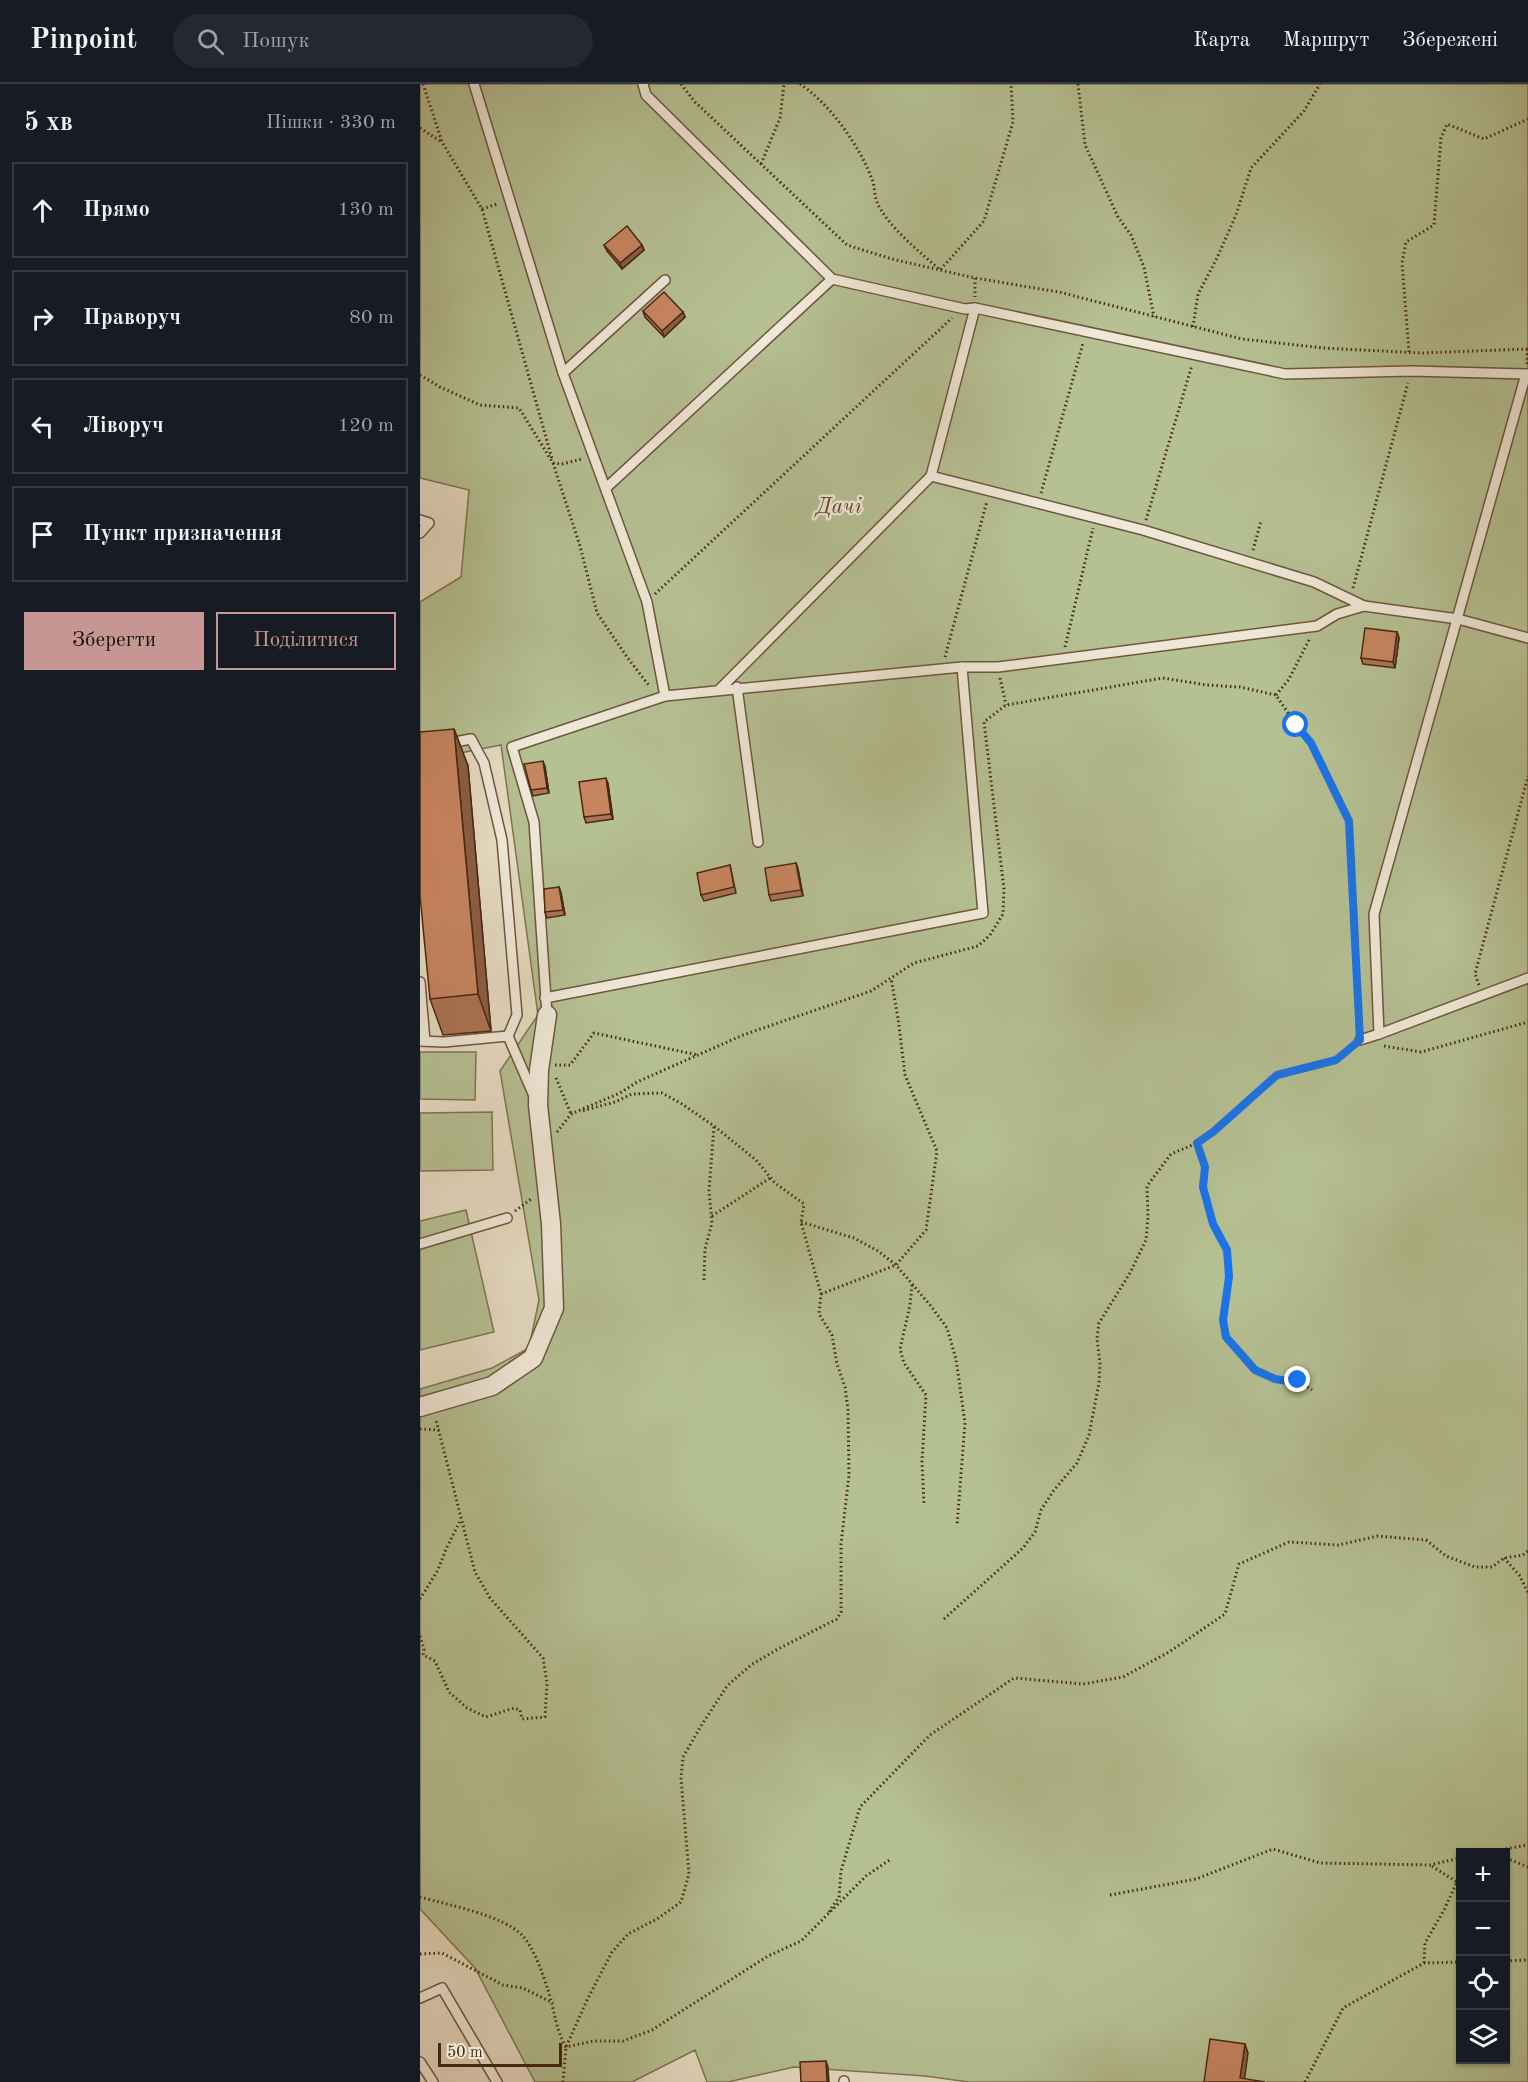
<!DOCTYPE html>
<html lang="uk">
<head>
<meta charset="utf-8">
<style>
	:root { --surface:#171b24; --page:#242831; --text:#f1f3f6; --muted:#9ea1a6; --line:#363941; --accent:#c59692 }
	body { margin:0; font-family:"Old Standard TT",serif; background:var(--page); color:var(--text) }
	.controls { position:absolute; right:18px; bottom:18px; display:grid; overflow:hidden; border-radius:0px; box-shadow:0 2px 4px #0004 }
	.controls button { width:54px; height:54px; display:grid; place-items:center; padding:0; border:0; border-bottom:2px solid var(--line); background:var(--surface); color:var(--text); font:30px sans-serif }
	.scale { position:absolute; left:18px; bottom:15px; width:124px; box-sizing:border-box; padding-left:6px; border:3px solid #492812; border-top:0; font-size:16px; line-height:21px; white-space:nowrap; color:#492812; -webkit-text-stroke:4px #efe8d7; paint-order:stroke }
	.stop { position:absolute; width:18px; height:18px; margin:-14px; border:4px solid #1a73e8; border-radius:50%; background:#fff }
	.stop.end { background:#1a73e8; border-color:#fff; box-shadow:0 2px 6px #0008 }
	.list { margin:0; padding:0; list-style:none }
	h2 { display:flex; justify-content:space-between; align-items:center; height:78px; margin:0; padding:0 24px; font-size:26px }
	h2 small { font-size:20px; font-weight:400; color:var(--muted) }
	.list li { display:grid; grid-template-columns:39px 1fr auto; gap:18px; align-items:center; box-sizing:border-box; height:96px; margin:0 12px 12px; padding:0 12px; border:2px solid var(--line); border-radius:0px }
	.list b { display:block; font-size:22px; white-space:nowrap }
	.list em { font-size:20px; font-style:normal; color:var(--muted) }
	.actions { display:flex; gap:12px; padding:18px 24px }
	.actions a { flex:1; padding:14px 0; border:2px solid var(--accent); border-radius:0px; text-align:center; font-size:21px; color:var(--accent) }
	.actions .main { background:var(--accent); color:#111 }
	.icon { flex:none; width:33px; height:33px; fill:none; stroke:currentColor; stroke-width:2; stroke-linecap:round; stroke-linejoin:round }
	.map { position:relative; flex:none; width:1108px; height:1998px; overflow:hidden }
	header { display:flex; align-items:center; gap:36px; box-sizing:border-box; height:84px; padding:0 30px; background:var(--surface); border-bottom:2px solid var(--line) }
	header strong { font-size:28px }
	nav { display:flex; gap:33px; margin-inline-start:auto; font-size:21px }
	.search { width:420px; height:54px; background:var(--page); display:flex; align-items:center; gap:15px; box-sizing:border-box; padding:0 21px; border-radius:33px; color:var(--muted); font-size:22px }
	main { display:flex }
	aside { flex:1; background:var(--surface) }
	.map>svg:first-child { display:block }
	.green { fill:#b5c093; stroke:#7f7452; stroke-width:1.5; fill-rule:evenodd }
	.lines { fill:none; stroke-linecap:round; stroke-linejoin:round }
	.service-casing { stroke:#70553e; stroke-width:12 }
	.minor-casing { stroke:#70553e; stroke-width:21 }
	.path { stroke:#492812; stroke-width:3; stroke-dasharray:1.5 3; stroke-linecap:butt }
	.service { stroke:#efe8d7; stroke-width:9 }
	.minor { stroke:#efe8d7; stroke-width:18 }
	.wall { fill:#ab7253; stroke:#492812; stroke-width:1.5 }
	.shaded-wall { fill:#8b5d43; stroke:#492812; stroke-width:1.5 }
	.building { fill:#c78560; stroke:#492812; stroke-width:1.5 }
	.route { stroke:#1a73e8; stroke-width:8 }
	.labels { text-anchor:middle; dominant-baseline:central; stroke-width:5; stroke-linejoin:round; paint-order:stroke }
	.park-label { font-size:21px; font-style:italic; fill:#5f462c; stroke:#efe8d7 }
</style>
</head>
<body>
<header>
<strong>Pinpoint</strong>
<div class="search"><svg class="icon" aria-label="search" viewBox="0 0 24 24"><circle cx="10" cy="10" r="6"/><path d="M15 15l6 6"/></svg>Пошук</div>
<nav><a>Карта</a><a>Маршрут</a><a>Збережені</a></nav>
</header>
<main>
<aside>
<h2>5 хв<small>Пішки · 330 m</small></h2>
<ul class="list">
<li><svg class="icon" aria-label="ahead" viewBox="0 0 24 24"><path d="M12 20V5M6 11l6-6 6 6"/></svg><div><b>Прямо</b></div><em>130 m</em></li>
<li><svg class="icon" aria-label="right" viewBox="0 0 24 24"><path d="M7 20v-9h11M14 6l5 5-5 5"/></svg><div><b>Праворуч</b></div><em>80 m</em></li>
<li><svg class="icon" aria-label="left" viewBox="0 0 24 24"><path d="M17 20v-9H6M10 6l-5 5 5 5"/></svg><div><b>Ліворуч</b></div><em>120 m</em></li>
<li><svg class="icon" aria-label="arrive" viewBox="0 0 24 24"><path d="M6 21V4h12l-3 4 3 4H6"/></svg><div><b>Пункт призначення</b></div></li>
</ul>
<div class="actions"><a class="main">Зберегти</a><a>Поділитися</a></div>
</aside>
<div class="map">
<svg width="1108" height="1998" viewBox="0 0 1108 1998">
	<rect width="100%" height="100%" fill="#e6dbc2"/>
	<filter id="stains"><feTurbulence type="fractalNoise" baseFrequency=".00333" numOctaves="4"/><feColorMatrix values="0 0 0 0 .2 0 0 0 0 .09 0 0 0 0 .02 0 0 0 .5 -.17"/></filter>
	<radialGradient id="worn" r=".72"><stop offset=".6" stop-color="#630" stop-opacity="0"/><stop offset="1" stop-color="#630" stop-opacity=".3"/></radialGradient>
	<g class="green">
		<path d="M0 0H1108V1998H549L505 1992 374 1983 308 1998H287L275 1966 212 1998H115L55 1884 0 1825V1305L72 1284 109 1264 119 1216 80 987 118 931 81 661 0 677V518L41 493 49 406 0 394ZM1040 1768H1086V1976H1040Z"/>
		<path d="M0 968H56L55 1016 0 1015Z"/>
		<path d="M72 1028 73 1086 0 1087V1029Z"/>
		<path d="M46 1126 74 1248 0 1266V1137Z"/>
	</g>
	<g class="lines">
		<defs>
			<g id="service">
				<path d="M54 0 143 289 227 518 245 612"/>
				<path d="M223 0 226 11 412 195 545 225 555 224 865 290 991 287 1108 290"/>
				<path d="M143 289 245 196"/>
				<path d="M1106 290 954 830 959 950 1108 894"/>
				<path d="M511 392 723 446 894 498 944 522"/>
				<path d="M186 404 412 195"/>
				<path d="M0 436 9 439 0 449"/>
				<path d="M317 603 338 758"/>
				<path d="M300 605 511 392 555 224"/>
				<path d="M29 659 51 655 64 679 82 756 97 931 88 952"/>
				<path d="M0 898 5 957"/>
				<path d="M125 914 563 829 542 583"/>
				<path d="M127 931 114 738 92 663 245 612 542 583H578L897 542 917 530 944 522 1038 535 1108 554"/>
				<path d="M940 956 959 950"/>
				<path d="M0 957 24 958 88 952 114 1012"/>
				<path d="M0 1160 87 1134"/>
				<path d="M0 1914 22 1904 77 1998"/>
				<path d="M0 1978 13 1998"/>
				<path d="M424 1997V1998"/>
			</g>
			<path id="minor" d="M0 1323 72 1302 113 1274 134 1224 131 1140 118 1021 119 986 127 931"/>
		</defs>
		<use href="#service" class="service-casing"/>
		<use href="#minor" class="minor-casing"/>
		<g class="path">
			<path d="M3 0 22 58 62 125 132 375"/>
			<path d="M261 0 275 18 427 161 472 175 555 194 639 208 822 255 903 264 1001 269 1108 265"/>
			<path d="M380 0C410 20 439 61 452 95 455 102 454 111 457 118 467 142 500 168 520 186L564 137 593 38 591 0"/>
			<path d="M658 0 665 61 698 133 711 151 724 183 734 233"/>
			<path d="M0 44 20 57"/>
			<path d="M341 80 360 34 364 0"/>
			<path d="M62 125 77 120"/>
			<path d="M555 194V213"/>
			<path d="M773 243 778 210 797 174 816 131 831 84 884 27 900 0"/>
			<path d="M989 268 982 179 986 158 1014 141 1021 54 1027 40 1064 55 1108 35"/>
			<path d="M1107 280V265"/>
			<path d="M0 291 20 303 60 321 99 324 133 379 160 462 177 529 207 573 230 603"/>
			<path d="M133 379 142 380 162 375"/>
			<path d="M621 409 663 259"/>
			<path d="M726 436 772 281"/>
			<path d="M833 466 841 437"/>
			<path d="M933 504 988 299"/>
			<path d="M235 510 532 234"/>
			<path d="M645 563 673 444"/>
			<path d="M525 573 567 417"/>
			<path d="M580 594 586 621"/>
			<path d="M856 611 869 595 890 554"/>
			<path d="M1059 901 1055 890 1108 692"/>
			<path d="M964 962 1001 968 1108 938"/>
			<path d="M135 981H150L174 949 278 971"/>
			<path d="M136 994 151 1030H153"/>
			<path d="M137 1048 151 1030 200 1009 217 998 323 951 451 907 494 879 558 862 570 851 583 830 584 805 564 638 586 621 743 594 786 601 820 603 856 611 876 641 891 659 929 737 940 945"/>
			<path d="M777 1059 785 1083 783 1103 793 1140 807 1166 809 1193 803 1236 806 1253 835 1286 855 1295 868 1297 877 1296 892 1306"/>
			<path d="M95 1127 111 1115"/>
			<path d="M292 1132 350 1094"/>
			<path d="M381 1138 434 1154 458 1167 476 1181 510 1221 527 1244 536 1275 545 1339 537 1442"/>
			<path d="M284 1196 285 1165 292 1139 289 1107 294 1042"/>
			<path d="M492 1201 490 1221 480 1265 484 1279 506 1311 502 1377 504 1421"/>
			<path d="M401 1210 476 1181 506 1146 517 1067 485 991 478 934 471 894"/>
			<path d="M0 1345 19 1346"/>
			<path d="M1084 1474 1100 1492 1108 1509"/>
			<path d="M0 1515 18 1486 26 1465 41 1435"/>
			<path d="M524 1535 603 1464 615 1448 621 1426 634 1406 657 1379 669 1351 679 1299 680 1280 677 1254 679 1239 710 1189 726 1156 728 1133 727 1102 751 1070 777 1059 793 1048 857 991 916 976 931 963"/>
			<path d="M0 1552 4 1565 3 1571 15 1577 29 1608 47 1624 66 1633 94 1624 100 1626 102 1635 125 1633 127 1599 123 1574 70 1514 55 1488 16 1336"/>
			<path d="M1068 1768 1108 1761"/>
			<path d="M1086 1774 1108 1783"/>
			<path d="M690 1811 776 1795 853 1765 900 1779 1010 1781 1040 1774"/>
			<path d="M0 1813C28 1821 83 1831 103 1852 114 1865 123 1890 128 1906 135 1927 135 1944 146 1963L173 1957H203L232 1946 348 1872 381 1857 446 1792 471 1775"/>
			<path d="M409 1828 419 1813 421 1787 440 1723 510 1651 594 1594 663 1600 703 1593 749 1568 805 1530 819 1480 869 1458 918 1461 958 1452 1006 1456 1026 1472 1055 1483H1072L1084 1474 1103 1471 1108 1467"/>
			<path d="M0 1870 22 1869 83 1901 103 1904 133 1919"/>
			<path d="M1086 1877 1108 1876"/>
			<path d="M1004 1879 1005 1859 1024 1826 1037 1798 1010 1781"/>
			<path d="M143 1998 146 1963 168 1914 192 1868 208 1850 237 1835 261 1818 269 1790 261 1694 263 1673 281 1642 307 1602 331 1581 358 1565 417 1535 421 1528V1460L429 1391 428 1326 425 1303 417 1280 412 1251 399 1230 401 1210 381 1138 384 1120 355 1099 336 1076 294 1042 262 1020 242 1009 212 1010 195 1018 162 1027"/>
			<path d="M885 1998 923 1924 1004 1879 1040 1878"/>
		</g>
		<use href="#service" class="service"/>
		<use href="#minor" class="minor"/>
	</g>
	<g class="wall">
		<path d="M184 161H222L224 166 202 185 187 167Z"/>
		<path d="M223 227 263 228 265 233 244 253 225 233Z"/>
		<path d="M977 548 979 554 975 584 943 580 941 574Z"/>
		<path d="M34 645 48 682 71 947 23 951 10 915Z"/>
		<path d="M125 683 129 709 113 712 111 706Z"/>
		<path d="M188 700 193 735 166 739 164 733Z"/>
		<path d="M376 779 378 785 383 812 351 817 349 811Z"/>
		<path d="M310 781 316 809 284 817 281 811Z"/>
		<path d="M139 803 141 809 145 831 127 834 125 828Z"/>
	</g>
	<g class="shaded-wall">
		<path d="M222 161 224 166 202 185 200 179Z"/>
		<path d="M263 228 265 233 244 253 242 247Z"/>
		<path d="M977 548 979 554 975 584 973 578Z"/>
		<path d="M34 645 48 682 71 947 58 910Z"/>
		<path d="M123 677 125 683 129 709 127 704Z"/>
		<path d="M186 694 188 700 193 735 191 730Z"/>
		<path d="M376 779 378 785 383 812 381 806Z"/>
		<path d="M139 803 141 809 145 831 143 826Z"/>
		<path d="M825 1960 828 1969 824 1998 820 1994Z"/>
		<path d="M406 1977 408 1983 409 1998H407Z"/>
	</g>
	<g class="building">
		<path d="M207 142 222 161 200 179 184 161Z"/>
		<path d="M244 208 263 228 242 247 223 227Z"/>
		<path d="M945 544 977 548 973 578 941 574Z"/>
		<path d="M34 645 58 910 10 915 0 812V648Z"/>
		<path d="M123 677 127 704 111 706 104 680Z"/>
		<path d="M186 694 191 730 164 733 159 698Z"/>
		<path d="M376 779 381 806 349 811 345 784Z"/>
		<path d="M310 781 314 803 281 811 277 789Z"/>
		<path d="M139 803 143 826 125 828 124 805Z"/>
		<path d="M790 1955 825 1960 820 1994 845 1998H784Z"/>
		<path d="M406 1977 407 1998H381L380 1978Z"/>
	</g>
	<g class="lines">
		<path class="route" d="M876 641 891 659 929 737 940 956 916 976 857 991 793 1048 777 1059 785 1083 783 1103 793 1140 807 1166 809 1193 803 1236 806 1253 835 1286 855 1295 868 1297 878 1296"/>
	</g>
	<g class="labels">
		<g class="park-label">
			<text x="419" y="423">Дачі</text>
		</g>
	</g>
	<rect width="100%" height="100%" filter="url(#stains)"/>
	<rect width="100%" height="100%" fill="url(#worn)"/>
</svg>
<div class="controls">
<button>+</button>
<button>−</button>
<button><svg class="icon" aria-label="locate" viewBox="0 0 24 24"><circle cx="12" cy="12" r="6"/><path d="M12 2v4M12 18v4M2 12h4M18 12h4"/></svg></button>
<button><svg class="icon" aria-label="layers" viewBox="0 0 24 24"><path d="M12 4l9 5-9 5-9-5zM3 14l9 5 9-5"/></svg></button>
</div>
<div class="scale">50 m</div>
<div class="stop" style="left:876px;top:641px"></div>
<div class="stop end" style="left:878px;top:1296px"></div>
</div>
</main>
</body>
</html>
